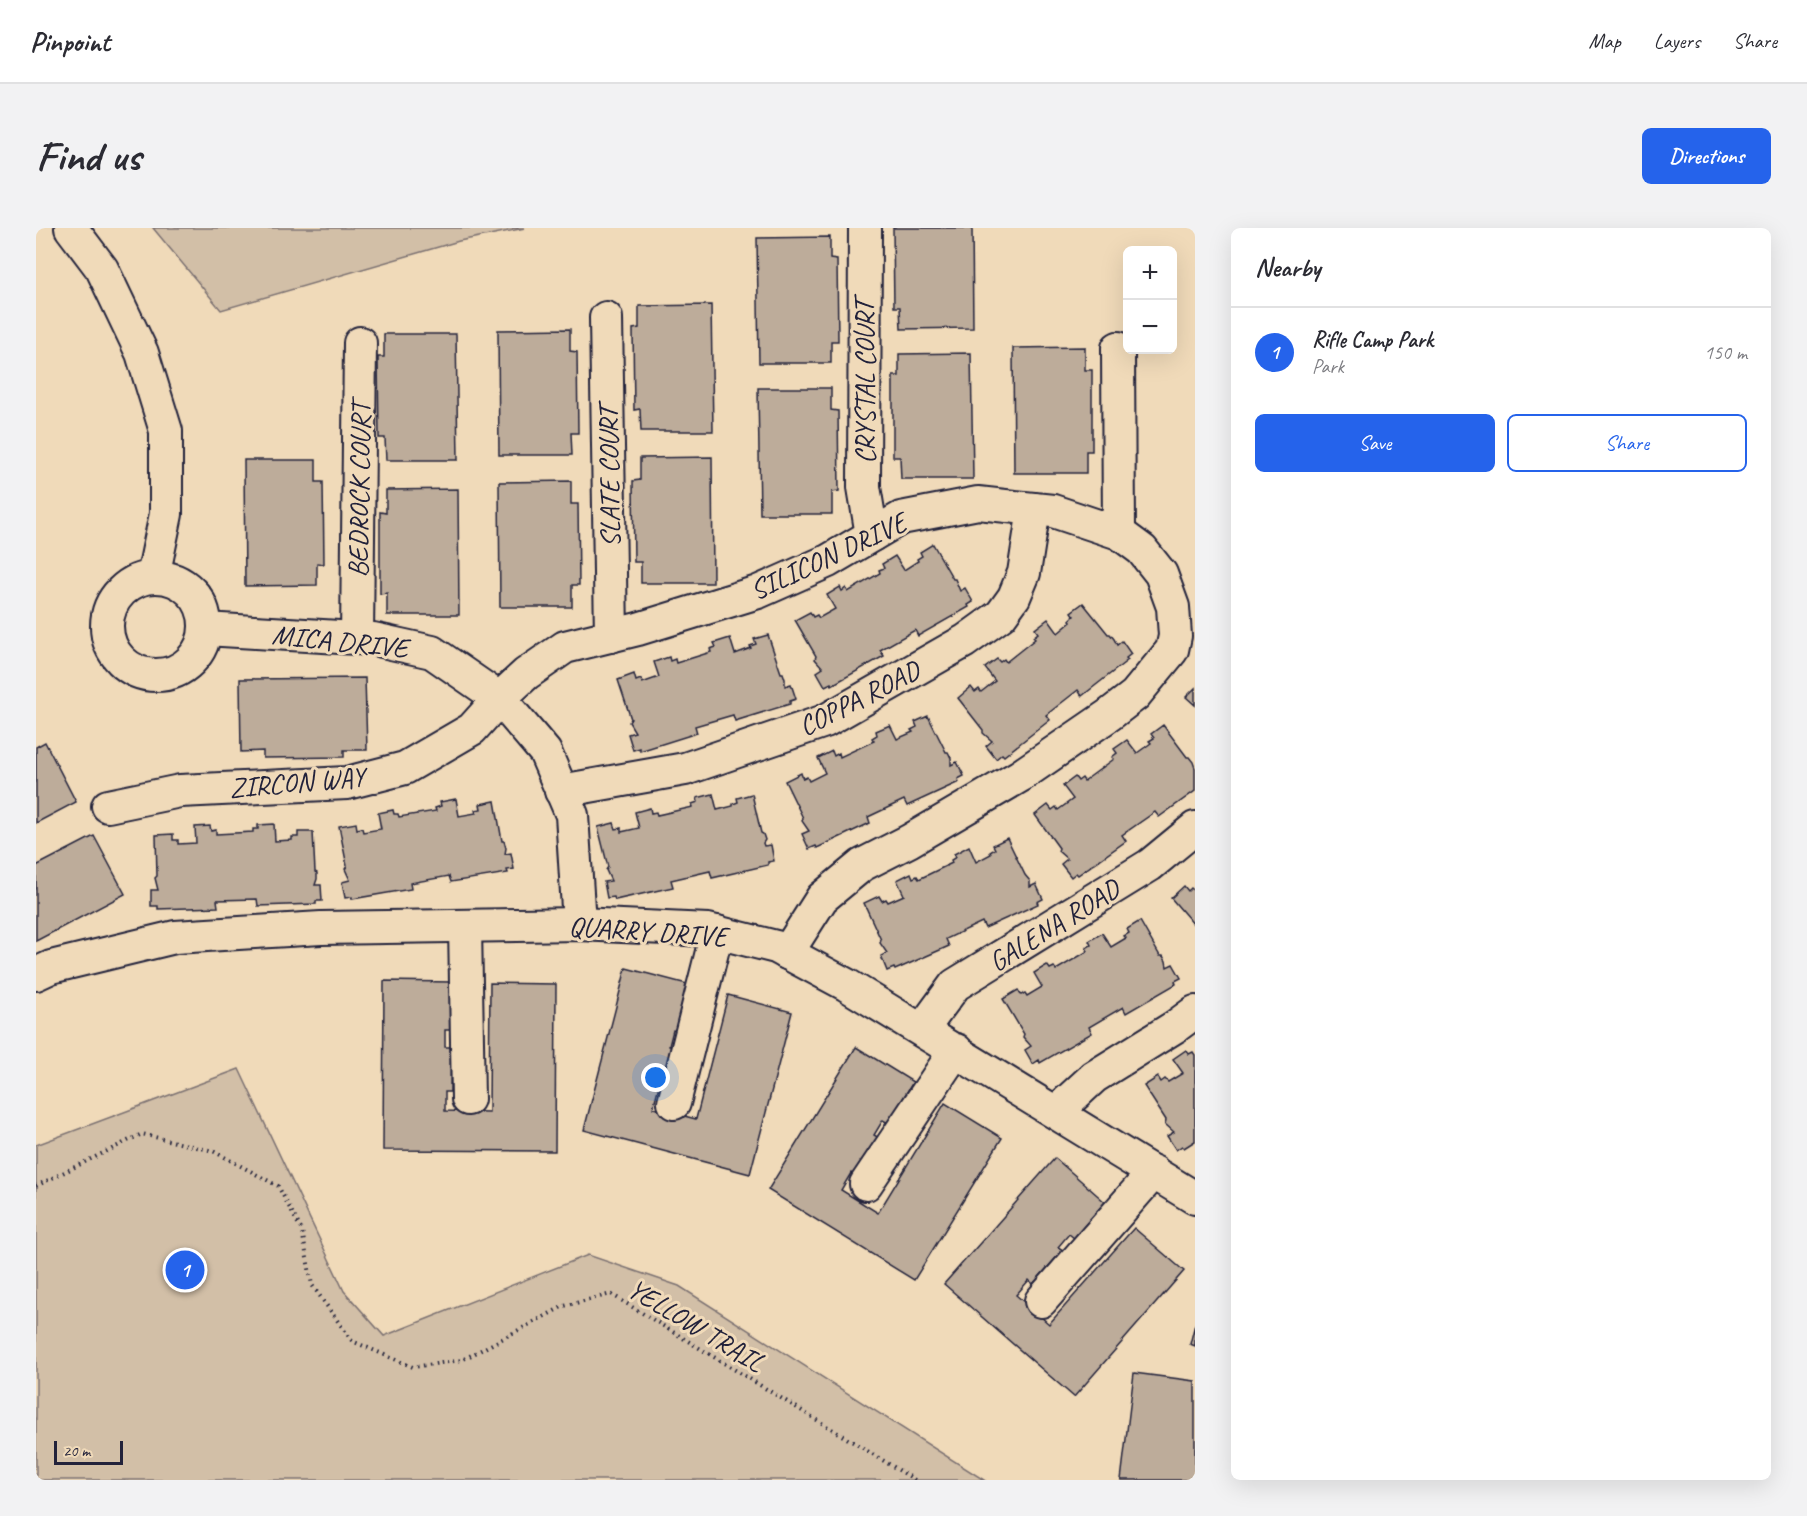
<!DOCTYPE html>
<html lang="en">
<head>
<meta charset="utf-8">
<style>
	:root { --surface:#fff; --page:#f2f2f3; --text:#2b2b33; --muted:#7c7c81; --line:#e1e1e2; --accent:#2563eb }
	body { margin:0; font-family:Caveat,sans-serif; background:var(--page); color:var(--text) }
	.controls { position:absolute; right:18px; top:18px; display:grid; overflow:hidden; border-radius:9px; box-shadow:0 6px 24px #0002 }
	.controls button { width:54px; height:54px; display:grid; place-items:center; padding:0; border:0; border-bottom:2px solid var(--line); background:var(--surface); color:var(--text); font:30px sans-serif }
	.scale { position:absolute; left:18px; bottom:15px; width:69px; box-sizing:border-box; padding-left:6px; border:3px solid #22223b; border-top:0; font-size:16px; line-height:21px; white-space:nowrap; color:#22223b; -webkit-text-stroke:4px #f0dab9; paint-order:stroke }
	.you { position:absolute; left:620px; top:850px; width:21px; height:21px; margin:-15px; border:4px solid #fff; border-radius:50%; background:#1a73e8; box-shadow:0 0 0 9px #1a73e833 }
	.badge { display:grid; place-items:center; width:39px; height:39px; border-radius:50%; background:var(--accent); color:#fff; font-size:20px; font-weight:700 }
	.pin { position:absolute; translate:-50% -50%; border:3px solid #fff; box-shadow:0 2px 6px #0006 }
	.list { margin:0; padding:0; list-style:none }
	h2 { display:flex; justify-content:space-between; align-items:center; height:78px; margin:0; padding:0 24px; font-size:26px }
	h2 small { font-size:20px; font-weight:400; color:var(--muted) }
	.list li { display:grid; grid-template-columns:39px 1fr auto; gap:18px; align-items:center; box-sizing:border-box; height:90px; padding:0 24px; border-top:2px solid var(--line) }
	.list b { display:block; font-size:22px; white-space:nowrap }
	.list p { margin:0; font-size:20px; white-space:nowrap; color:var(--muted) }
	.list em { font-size:20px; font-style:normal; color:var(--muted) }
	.actions { display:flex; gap:12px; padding:18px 24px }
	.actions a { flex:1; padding:14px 0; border:2px solid var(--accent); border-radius:9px; text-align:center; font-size:21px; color:var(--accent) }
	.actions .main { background:var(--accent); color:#fff }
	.map { position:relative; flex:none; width:1159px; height:1252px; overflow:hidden; border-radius:9px }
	header { display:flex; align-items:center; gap:36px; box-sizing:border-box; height:84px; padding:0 30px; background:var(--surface); border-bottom:2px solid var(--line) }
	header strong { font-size:28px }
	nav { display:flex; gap:33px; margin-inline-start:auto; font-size:21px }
	.intro { display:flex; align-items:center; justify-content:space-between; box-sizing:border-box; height:144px; padding:0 36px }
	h1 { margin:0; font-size:42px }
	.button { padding:15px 27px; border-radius:9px; background:var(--accent); color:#fff; font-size:21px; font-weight:700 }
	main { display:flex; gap:36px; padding:0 36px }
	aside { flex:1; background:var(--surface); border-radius:9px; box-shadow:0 6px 24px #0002 }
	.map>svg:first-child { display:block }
	.green { fill:#d2bfa7; stroke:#7a7071; stroke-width:1.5 }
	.building { fill:#bdac9a; stroke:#22223b; stroke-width:1.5 }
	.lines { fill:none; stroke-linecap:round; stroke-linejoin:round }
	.minor-casing { stroke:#22223b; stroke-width:36 }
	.path { stroke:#22223b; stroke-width:4; stroke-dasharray:1.5 4.5; stroke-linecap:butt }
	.minor { stroke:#f0dab9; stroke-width:32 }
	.labels { text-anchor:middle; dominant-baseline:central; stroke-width:6; stroke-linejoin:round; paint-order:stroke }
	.street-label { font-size:28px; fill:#22223b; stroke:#f0dab9 }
</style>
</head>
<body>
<header>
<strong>Pinpoint</strong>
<nav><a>Map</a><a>Layers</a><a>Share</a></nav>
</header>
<div class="intro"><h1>Find us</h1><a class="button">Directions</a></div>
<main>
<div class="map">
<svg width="1159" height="1252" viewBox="0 0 1159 1252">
	<rect width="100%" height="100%" fill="#f0dab9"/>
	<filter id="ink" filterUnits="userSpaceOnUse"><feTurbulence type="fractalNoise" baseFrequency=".0167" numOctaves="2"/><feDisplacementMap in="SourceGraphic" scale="12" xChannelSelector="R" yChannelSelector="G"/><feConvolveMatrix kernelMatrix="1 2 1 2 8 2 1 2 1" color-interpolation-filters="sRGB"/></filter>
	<g filter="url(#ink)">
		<g class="green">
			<path d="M117 0H489L423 13 185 82Z"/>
			<path d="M203 841 308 1063 348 1108 552 1027 643 1058 948 1252H0V917Z"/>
		</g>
		<g class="building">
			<path d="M857 0H936L937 100 865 101 864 79H858Z"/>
			<path d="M794 9V31L801 32 802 113H795V135H723L721 10Z"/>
			<path d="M675 77 677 203H605L604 181 598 182 597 101 603 100V78Z"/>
			<path d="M534 101V123L541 124 542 205H535L536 227H463L462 102Z"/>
			<path d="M348 106H420L422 232H350L349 210H343L342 129H348Z"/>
			<path d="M1049 119V142H1056V223H1050V245H978L977 120Z"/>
			<path d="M935 125 937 251H865L864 229H857V148H863V126Z"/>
			<path d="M722 160H795V182L802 183 803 263 796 264V286H724Z"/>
			<path d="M676 229 677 355H605V334H598L597 253 604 252V230Z"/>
			<path d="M208 232H280V254H287L288 336 281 335V357L209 358Z"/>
			<path d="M535 253V276H542L543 357H536V379H464L463 254Z"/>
			<path d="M422 261 423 387H351V365L344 366V284L350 285V262Z"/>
			<path d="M897 316 917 351H919L924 363 929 360 937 374 932 377 933 379 882 408 879 402 844 422 848 428 796 457 795 455 789 458 781 444 787 440 779 431 780 428 759 392 774 384 777 389 781 387 783 390 799 381 791 367 804 359 806 363 810 360 812 364 844 345 843 342 848 340 846 336 859 328 868 342 882 333 881 331 886 328 884 324Z"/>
			<path d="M1047 375 1072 406H1074L1078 411 1081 417 1086 413 1095 426 1090 430 1092 432 1046 468 1042 462 1010 487 1014 492 968 528 966 526 960 531 950 518 956 513 947 505V502L922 470 935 459 939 464 943 461 945 464 959 453 949 440 961 431 964 434 968 431 970 434 999 411 997 409 1002 405 999 401 1012 391 1022 405 1035 394 1034 392 1038 388 1035 384Z"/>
			<path d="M732 407 745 445H747L749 451V458L755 456 760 471 754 473V476L699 493 697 487 659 498 661 505 604 523V520L597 522 592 506 599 504 593 494 595 491 582 452 598 446 600 453 605 451 606 455 623 449 618 434 633 429 634 433 639 431 640 435 675 424 674 421 680 419 678 415 694 410 699 426 715 420 714 418 720 416 718 411Z"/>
			<path d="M329 450 331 522H308V529L227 530V523L205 524 204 451Z"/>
			<path d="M1159 460V477L1150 469Z"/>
			<path d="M892 488 910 524H912L915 530V537L921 534 928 548 922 551 923 554 871 578 868 572 832 589 834 595 781 620 780 618 773 621 766 606 773 603 766 593 767 590 749 553 765 545 767 551 771 549 773 553 789 545 782 530 796 523 798 528 803 525 804 529 838 513 836 510 841 507 840 503 854 497 861 511 877 504 875 502 881 499 879 494Z"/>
			<path d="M1127 497 1151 529H1153L1157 534 1159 540V563L1123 589 1119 584 1086 607 1090 613 1042 647 1040 645 1035 649 1025 636 1031 631 1022 623 1023 620 999 587 1012 577 1016 582 1020 579 1022 582 1037 571 1027 558 1039 549 1042 553 1046 550 1048 553 1078 531 1076 529 1081 525 1078 521 1091 512 1101 525 1115 515 1113 513 1118 510 1115 506Z"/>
			<path d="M9 514 40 574 0 595V519Z"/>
			<path d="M677 566 681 582 697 578V576L702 574 701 570 716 566 725 605 727 606 729 612 727 615 728 618 735 617 738 633 732 634V637L676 650 674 643 635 652 637 659 579 672 578 669 571 670 568 654 575 653 570 642 572 639 562 599 578 595 580 601 585 600V604L603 600 599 584 614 580 615 585 620 584 621 587 657 579 656 576 662 574 661 570Z"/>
			<path d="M420 571 423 588 440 585 439 582 445 581 444 576 459 573 466 613H468L470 620 469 626 475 625 478 641 471 642 472 645 415 654 413 648 374 655 375 661 316 671V669L309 670 306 654 314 652 309 641 311 638 303 598 320 595 321 601 326 600 327 604 345 601 342 585 357 582 358 586H362L363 589 400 583 399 580 405 578 404 574Z"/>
			<path d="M238 596 239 613 256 612V609H262V604H277L279 644 281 645V651L279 657H285L286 673H280V676L222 678 221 671 181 672 182 679 122 681V678H115V662H122L119 650 121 648 120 607 137 606V612H142V616L160 615 159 599 174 598 175 603 180 602V606L217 604V601H222V597Z"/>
			<path d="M58 608 89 666 0 713V638Z"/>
			<path d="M971 610 989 647 994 653V659L1000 656 1007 671 1001 674 1002 676 949 700 946 694 910 711 913 718 859 742 858 740 851 743 845 728 851 725 844 715 845 712 828 675 843 668 846 673 850 671 852 674 868 667 861 652 875 645 877 650 881 648 883 651 916 635 915 632 920 629 918 626 933 618 940 634 955 626 954 624 959 621 957 617Z"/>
			<path d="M1148 658 1152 663 1155 660 1158 663 1159 662V698L1135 670Z"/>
			<path d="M1104 693 1124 728H1127L1130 733 1131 739 1137 736 1145 750 1139 753 1140 756 1090 785 1087 779 1053 799 1056 805 1004 835 1003 832 997 836 989 822 995 818 987 809 988 806 967 771 982 762 985 767 989 765 991 768 1006 759 998 745 1011 737 1014 741 1018 739 1020 742 1052 723 1050 720 1055 717 1053 713 1066 705 1075 719 1090 710 1088 708 1093 705 1091 701Z"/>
			<path d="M590 740 655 757 643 803 637 802 633 818 638 819 627 863 622 861 617 880 660 891 692 767 756 784 714 946 548 902Z"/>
			<path d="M348 753 415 754V802H409V819H415L414 864H409V883L453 884 454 755 520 756 519 923 347 922Z"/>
			<path d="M820 819 877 854 852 895 847 892 838 907 843 910 820 948 815 945 805 962 842 985 909 875 966 910 878 1052 732 962Z"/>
			<path d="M1150 822 1153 826 1157 824 1159 827V913L1148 920 1146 918 1140 922 1131 908 1138 904 1129 896 1130 892 1108 858 1122 849 1125 854 1129 851 1132 854 1147 845 1137 831Z"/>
			<path d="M1019 930 1069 974 1038 1010 1033 1006 1022 1019 1027 1022 997 1056 993 1052 980 1067 1013 1096 1098 1000 1148 1043 1038 1169 908 1056Z"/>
			<path d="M1159 1096V1118L1154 1116Z"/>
			<path d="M1098 1145 1159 1153V1252H1085Z"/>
		</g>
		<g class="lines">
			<defs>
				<g id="minor">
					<path d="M35 0 66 41 106 125 130 203V286L117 349"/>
					<path d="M829 0 828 259 836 307"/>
					<path d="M570 90 575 408"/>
					<path d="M1082 120 1083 305"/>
					<circle cx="120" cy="398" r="49"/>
					<path d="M169 401 337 411 396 424 464 471 509 524 536 587 543 696"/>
					<path d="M321 410 324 115"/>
					<path d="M525 563 649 541 789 493 929 413 965 387 978 369 988 345 998 281"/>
					<path d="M72 578 144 563 311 555 369 540 436 501 463 471 490 446 529 419 602 401 722 364 792 333 865 290 942 275 1017 283 1083 305 1106 322 1125 346 1137 379 1139 408 1136 422 1099 467 1073 487 984 548 873 613 826 637 786 670 751 725"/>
					<path d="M429 698 432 871"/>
					<path d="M0 746 15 739 139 709 285 700 543 696 672 702 740 719 811 757 1159 970"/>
					<path d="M886 802 919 757 1114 637 1159 600"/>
					<path d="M638 875 681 704"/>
					<path d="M1020 884 1058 849 1140 798 1159 784"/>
					<path d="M830 956 920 822"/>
					<path d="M1005 1073 1118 944"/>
				</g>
			</defs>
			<use href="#minor" class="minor-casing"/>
			<path class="path" d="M0 958 106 906 177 923 242 958 266 1003 276 1057 316 1113 377 1139 426 1132 528 1078 575 1066 879 1252"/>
			<use href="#minor" class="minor"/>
		</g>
	</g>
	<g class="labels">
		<g class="street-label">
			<text transform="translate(828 154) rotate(-90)">CRYSTAL COURT</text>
			<text transform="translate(573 249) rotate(-91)">SLATE COURT</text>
			<text transform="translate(323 262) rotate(-89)">BEDROCK COURT</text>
			<text transform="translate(792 328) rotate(-25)">SILICON DRIVE</text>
			<text transform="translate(304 413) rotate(6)">MICA DRIVE</text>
			<text transform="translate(823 470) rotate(-27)">COPPA ROAD</text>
			<text transform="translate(261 554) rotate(-5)">ZIRCON WAY</text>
			<text transform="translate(1018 697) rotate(-32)">GALENA ROAD</text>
			<text transform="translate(612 703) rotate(4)">QUARRY DRIVE</text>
			<text transform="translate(660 1097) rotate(31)">YELLOW TRAIL</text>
		</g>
	</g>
</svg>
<div class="controls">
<button>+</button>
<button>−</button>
</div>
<div class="scale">20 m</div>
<div class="you"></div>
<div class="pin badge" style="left:149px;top:1042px">1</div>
</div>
<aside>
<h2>Nearby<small></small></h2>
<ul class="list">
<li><span class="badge">1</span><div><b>Rifle Camp Park</b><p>Park</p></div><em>150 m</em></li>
</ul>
<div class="actions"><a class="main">Save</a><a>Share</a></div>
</aside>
</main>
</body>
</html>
